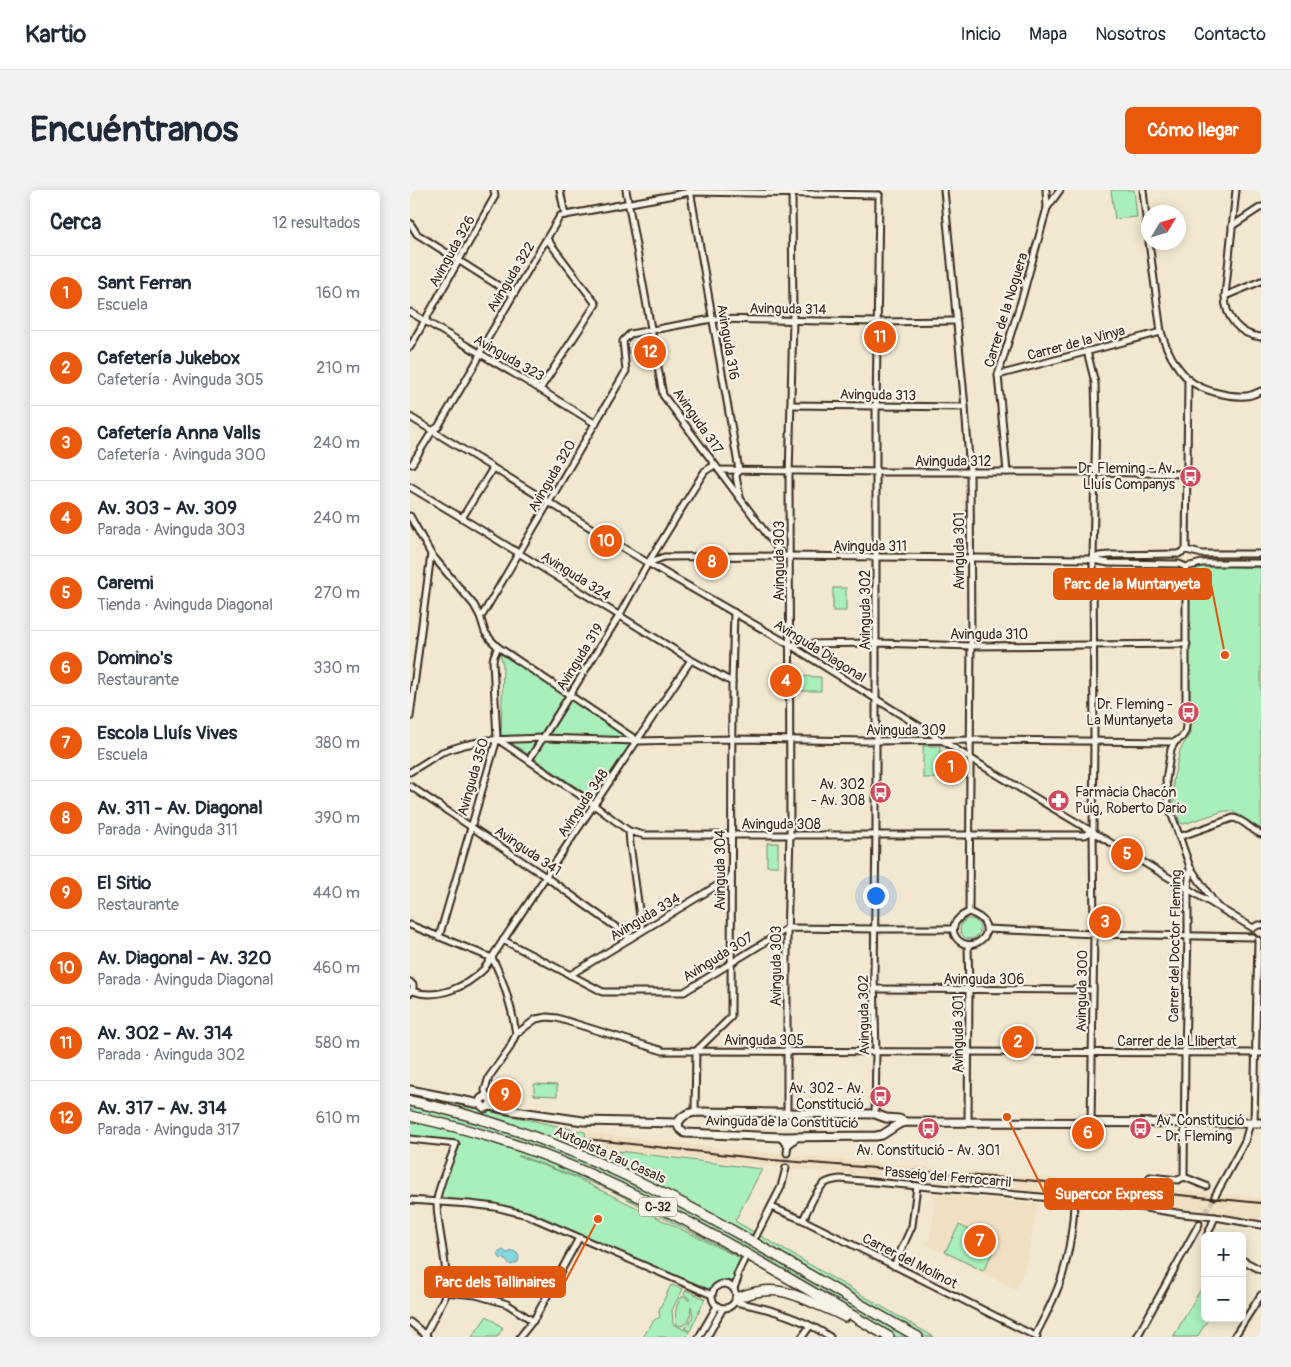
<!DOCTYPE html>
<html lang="es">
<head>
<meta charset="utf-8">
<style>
	:root { --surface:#fff; --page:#f2f2f3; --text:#1f2937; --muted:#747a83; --line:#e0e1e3; --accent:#ea580c }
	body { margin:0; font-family:Pangolin,sans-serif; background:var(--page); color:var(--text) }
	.controls { position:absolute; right:15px; bottom:15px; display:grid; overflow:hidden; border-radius:8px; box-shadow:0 2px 12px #0003 }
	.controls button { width:45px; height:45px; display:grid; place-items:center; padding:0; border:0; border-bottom:1px solid var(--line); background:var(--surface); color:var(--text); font:25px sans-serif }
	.compass { position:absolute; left:731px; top:15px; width:45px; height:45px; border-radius:50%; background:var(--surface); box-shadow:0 2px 12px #0003; rotate:52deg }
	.you { position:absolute; left:465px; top:705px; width:18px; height:18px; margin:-12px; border:4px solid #fff; border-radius:50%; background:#1a73e8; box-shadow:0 0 0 8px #1a73e833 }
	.badge { display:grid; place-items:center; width:32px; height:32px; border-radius:50%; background:var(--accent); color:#fff; font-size:16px; font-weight:700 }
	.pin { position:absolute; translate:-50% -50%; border:2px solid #fff; box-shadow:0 1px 5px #0006 }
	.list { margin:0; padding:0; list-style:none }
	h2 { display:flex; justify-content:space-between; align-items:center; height:65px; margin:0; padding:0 20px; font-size:21px }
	h2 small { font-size:16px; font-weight:400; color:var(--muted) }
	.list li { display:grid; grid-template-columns:32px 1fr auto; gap:15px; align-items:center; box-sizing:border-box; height:75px; padding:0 20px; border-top:1px solid var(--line) }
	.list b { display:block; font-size:19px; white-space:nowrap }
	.list p { margin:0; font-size:16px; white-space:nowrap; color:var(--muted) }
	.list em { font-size:16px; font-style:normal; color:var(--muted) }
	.map { position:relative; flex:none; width:851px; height:1147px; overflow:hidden; border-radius:8px }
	header { display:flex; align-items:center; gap:30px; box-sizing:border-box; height:70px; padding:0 25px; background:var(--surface); border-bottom:1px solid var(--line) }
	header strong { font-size:24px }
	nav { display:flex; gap:28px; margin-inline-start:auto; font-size:18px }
	.intro { display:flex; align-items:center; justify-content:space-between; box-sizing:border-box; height:120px; padding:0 30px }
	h1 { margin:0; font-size:35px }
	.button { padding:12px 22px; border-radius:8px; background:var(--accent); color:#fff; font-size:18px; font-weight:700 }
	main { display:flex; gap:30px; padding:0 30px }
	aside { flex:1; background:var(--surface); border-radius:8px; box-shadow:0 2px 12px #0003 }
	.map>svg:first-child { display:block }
	.built { fill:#efe0c2 }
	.green { fill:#a8efbc; stroke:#728c6d }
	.water { fill:#84d5de; stroke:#679191 }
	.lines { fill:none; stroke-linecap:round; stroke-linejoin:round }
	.street-tunnel { stroke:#cdc2ae; stroke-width:5; stroke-dasharray:5 2.5; stroke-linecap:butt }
	.street-casing { stroke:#3b2a1e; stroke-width:9 }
	.secondary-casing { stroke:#3b2a1e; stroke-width:11 }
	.highway-casing { stroke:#3b2a1e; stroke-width:12 }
	.street { stroke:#f7f3e8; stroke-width:5 }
	.secondary { stroke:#f7f3e8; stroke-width:7 }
	.highway { stroke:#f7f3e8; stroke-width:9 }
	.rail { stroke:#3b2a1e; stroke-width:2 }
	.labels { text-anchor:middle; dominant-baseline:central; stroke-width:4.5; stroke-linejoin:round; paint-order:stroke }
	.shield { fill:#f7f3e8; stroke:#73665b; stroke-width:1 }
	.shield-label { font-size:12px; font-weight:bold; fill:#3b2a1e }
	.street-label { font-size:14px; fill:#3b2a1e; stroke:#f7f3e8 }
	.poi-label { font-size:14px; fill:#3b2a1e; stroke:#f7f3e8; text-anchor:end }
	.leader { fill:none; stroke:#df570d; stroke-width:2 }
	.callout-dot { fill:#df570d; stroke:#f7f3e8; stroke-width:2 }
	.callout { fill:#df570d; stroke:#df570d; stroke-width:2 }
	.callout-label { font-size:15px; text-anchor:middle; font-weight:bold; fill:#fff }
</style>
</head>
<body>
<header>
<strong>Kartio</strong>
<nav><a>Inicio</a><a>Mapa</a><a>Nosotros</a><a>Contacto</a></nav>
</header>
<div class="intro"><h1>Encuéntranos</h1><a class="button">Cómo llegar</a></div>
<main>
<aside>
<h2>Cerca<small>12 resultados</small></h2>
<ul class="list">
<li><span class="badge">1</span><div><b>Sant Ferran</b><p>Escuela</p></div><em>160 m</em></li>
<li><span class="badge">2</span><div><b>Cafetería Jukebox</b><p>Cafetería · Avinguda 305</p></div><em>210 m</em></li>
<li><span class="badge">3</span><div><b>Cafetería Anna Valls</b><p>Cafetería · Avinguda 300</p></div><em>240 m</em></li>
<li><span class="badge">4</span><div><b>Av. 303 - Av. 309</b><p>Parada · Avinguda 303</p></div><em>240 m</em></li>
<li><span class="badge">5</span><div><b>Caremi</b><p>Tienda · Avinguda Diagonal</p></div><em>270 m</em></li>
<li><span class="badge">6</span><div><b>Domino's</b><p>Restaurante</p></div><em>330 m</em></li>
<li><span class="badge">7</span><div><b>Escola Lluís Vives</b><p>Escuela</p></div><em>380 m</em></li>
<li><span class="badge">8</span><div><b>Av. 311 - Av. Diagonal</b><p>Parada · Avinguda 311</p></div><em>390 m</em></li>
<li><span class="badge">9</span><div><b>El Sitio</b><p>Restaurante</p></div><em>440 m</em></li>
<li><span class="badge">10</span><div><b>Av. Diagonal - Av. 320</b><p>Parada · Avinguda Diagonal</p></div><em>460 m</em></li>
<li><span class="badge">11</span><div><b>Av. 302 - Av. 314</b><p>Parada · Avinguda 302</p></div><em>580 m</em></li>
<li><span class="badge">12</span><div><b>Av. 317 - Av. 314</b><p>Parada · Avinguda 317</p></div><em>610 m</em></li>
</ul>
</aside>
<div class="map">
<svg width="851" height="1147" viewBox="0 0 851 1147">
	<rect width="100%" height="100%" fill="#f2e8d2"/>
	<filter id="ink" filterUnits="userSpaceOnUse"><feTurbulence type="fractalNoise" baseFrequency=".02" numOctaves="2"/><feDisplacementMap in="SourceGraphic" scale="10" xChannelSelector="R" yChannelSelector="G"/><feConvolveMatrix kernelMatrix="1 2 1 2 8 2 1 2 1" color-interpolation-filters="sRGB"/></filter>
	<g filter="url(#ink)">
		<g class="built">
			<path d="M175 942 336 961 712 994 851 1008V1032L809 1025 534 992 384 979 177 957Z"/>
			<path d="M526 1004 628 1014 617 1069 612 1086 606 1100 516 1054 520 1047Z"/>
		</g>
		<g class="green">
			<path d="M701 0H724L727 27 705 29Z"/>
			<path d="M792 375 851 378V639L822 621H814L774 634 770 633 764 613 763 591 770 560 780 544 779 385Z"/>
			<rect x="423" y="398" width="13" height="23"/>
			<path d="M90 462 223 551 184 609 91 546 93 476Z"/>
			<path d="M386 486 411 487V501H386Z"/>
			<rect x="513" y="556" width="17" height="32"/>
			<rect x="357" y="653" width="11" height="23"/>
			<circle cx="560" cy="739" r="10"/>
			<path d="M124 894 147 895V906L124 905Z"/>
			<path d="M0 904 175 942 177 957 204 970 209 961 352 979 325 1031 524 1147H474L335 1070 198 999 111 966H108L162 986 334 1070 322 1091 307 1096 303 1102 294 1101 137 1033 85 1017 27 1012 47 952 0 947Z"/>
			<path d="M549 1035 587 1054 573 1081 535 1062Z"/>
			<path d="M795 1092V1128H799L787 1147H763Z"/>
			<path d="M261 1095 273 1099 262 1120 263 1134 279 1142 276 1147H233L244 1130 250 1127 249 1120Z"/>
			<path d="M276 1100 295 1109 280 1141 274 1138 278 1135 283 1126 281 1116C280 1124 282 1133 271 1136L266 1134C265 1124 265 1115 272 1107L275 1106 279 1111V1108L274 1104Z"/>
			<path d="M77 1126 93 1138 87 1147H62Z"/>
		</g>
		<path class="water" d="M93 1060 97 1063 103 1061 107 1063 109 1067 108 1072 101 1075 97 1072 95 1069 90 1068 88 1064V1063Z"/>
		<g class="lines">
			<g class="street-tunnel">
				<path d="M376 978 377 963"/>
				<path d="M789 1034 805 1006"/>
			</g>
			<defs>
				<g id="street">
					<path d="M150 0 155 25"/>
					<path d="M216 0 253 205 373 366"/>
					<path d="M280 0 329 280 326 286 330 307"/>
					<path d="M534 0 555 217 560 282 561 448 559 722"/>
					<path d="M636 0 637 17"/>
					<path d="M733 0 738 46"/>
					<path d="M826 0 815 106C815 127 829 145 851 147"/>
					<path d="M0 33 7 44 103 105"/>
					<path d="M822 36 851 17"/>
					<path d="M739 52 751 142C756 159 765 176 778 189 791 201 819 207 836 206 841 206 846 203 851 201"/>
					<path d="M815 106 851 91"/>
					<path d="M0 122 123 195 186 234"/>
					<path d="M0 157 85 6 84 0"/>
					<path d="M677 161 685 193 686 226 683 369 684 551 683 641 684 744 681 933"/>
					<path d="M588 185 751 142"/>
					<path d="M130 199 186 114 137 49"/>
					<path d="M381 215 555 217"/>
					<path d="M0 227 238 373 380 455 576 578 843 738"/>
					<path d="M2 274 23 240 28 237 67 171 72 158 150 26 280 2 469 5"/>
					<path d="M309 280 475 282H684L777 284"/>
					<path d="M597 282 588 185 612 108 637 18 650 0"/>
					<path d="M0 297 52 328 281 470 322 492"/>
					<path d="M0 326 21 364 64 415 70 426 75 442 81 450 88 457 228 551 322 549 458 551 568 550 765 552"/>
					<path d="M52 328 83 278"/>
					<path d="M776 360 778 190"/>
					<path d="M768 364 776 360 792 364H851"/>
					<path d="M683 369 689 366 700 365 768 364"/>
					<path d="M238 373 254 367 373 366 677 369 699 373 769 374 776 377 792 373H851"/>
					<path d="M776 377V536L775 542 772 547 765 552 761 559 756 590 758 614 780 677 778 699V745L775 862 774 987 796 996"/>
					<path d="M70 426 73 424 216 181 213 151 220 144 302 129 468 132 546 131"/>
					<path d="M381 455 392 454 467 453 561 456 777 454"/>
					<path d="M0 527 21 364"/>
					<path d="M87 549 177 610 219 641 234 645H675L683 641"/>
					<path d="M119 570 209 426 238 373 291 287 295 281 305 275"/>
					<path d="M0 582 32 562 54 555 79 550 134 548 227 551"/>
					<path d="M0 596 136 687 221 748"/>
					<path d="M219 641 220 654 232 741"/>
					<path d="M769 647 823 628C833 629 841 640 851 644"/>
					<path d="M780 677 806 715"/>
					<path d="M559 722C566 725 574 728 576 737 577 742 575 747 571 750 553 766 526 736 559 722Z"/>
					<path d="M0 735 82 768C93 787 103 822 106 844"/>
					<path d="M843 738 848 735H851"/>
					<path d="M577 739 684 744 843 747"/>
					<path d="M29 747 87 549 83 471 84 466 88 457"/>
					<path d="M93 750 193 802H274L378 738 465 739H543"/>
					<path d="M558 755 559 800 558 933"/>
					<path d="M160 785 321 687"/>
					<path d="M0 792 3 795V798L0 803"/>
					<path d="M465 799 683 800"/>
					<path d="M2 801C28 810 56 797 74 779L281 470"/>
					<path d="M76 906 75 900 79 887 99 859 106 844 126 829 137 827 147 828 253 861 851 863"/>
					<path d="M285 922 286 861 318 830 321 827 322 492 324 422"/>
					<path d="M377 922V747L380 644 379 287 383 130 382 0"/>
					<path d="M465 924 466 862 464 785 466 638V225L469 5"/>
					<path d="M844 933 848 750"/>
					<path d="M0 949 46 954C42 966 26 1001 27 1012 27 1042 41 1079 34 1108L15 1145"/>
					<path d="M377 963 378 954"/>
					<path d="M740 987 768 990 774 987"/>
					<path d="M805 1006 835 951 840 933"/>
					<path d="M0 1010 59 1014 85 1017 117 1025 302 1105"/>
					<path d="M361 1017 393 1030 627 1147"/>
					<path d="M393 1030C398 1020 405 1001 414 994 419 990 424 990 430 989L664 1010 729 1017 773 1024 805 1027 851 1035"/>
					<path d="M346 1046 371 997 376 978"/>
					<path d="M797 1046 805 1027"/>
					<path d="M832 1070 851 1080"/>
					<path d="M484 1076 502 1036 507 996"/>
					<circle cx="314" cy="1106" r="12"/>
					<path d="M324 1098 328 1088 327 1085 334 1070"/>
					<path d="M35 1102 66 1105 97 1114 123 1131"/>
					<path d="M325 1112C358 1118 392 1128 420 1147"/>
					<path d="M0 1132 17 1146"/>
					<path d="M625 1146C635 1126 647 1105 653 1083 659 1062 664 1032 664 1010"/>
					<path d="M110 1147 125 1128 169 1048"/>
					<path d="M289 1147 307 1116"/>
					<path d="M297 1147 313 1118"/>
					<path d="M392 1147 400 1136"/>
					<path d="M727 1147 789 1034"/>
					<path d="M824 1147 851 1105"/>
				</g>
				<g id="secondary">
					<path d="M0 900 70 914 75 918 80 916 104 921 173 931 268 933"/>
					<path d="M70 914 71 909 76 906 81 909V912L80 916"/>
					<path d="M268 933 269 938 275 943 371 947 466 946 472 945 489 934 495 932 851 933"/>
					<path d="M268 933C272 925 277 924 285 922L465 924 476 928 489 929 495 932"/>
					<path d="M371 947 378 954 386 947"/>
				</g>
				<g id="highway">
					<path d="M0 911C116 935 224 985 327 1043 387 1077 447 1113 508 1147"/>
					<path d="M0 926C55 938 110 954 163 977 273 1023 376 1087 479 1147"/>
					<path d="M327 1108C359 1095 376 1100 406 1114 416 1118 426 1122 435 1127"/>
				</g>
			</defs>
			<use href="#street" class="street-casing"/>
			<use href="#secondary" class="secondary-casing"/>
			<use href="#highway" class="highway-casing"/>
			<use href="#street" class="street"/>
			<use href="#secondary" class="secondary"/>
			<use href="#highway" class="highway"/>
			<path class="rail" d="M177 949 362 970 594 988 851 1013"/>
		</g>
	</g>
	<defs>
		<symbol id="bus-disc" viewBox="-11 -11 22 22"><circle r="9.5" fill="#d1495b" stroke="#f7f3e8"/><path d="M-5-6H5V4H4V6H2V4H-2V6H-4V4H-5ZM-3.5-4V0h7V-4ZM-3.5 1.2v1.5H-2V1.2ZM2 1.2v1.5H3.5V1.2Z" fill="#fff"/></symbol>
		<symbol id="pharmacy-disc" viewBox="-11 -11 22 22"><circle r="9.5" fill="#d1495b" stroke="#f7f3e8"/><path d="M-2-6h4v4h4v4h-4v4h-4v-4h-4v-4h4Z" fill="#fff"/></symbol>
	</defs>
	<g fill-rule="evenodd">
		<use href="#bus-disc" x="768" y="274" width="25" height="25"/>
		<use href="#bus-disc" x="766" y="510" width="25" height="25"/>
		<use href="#bus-disc" x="458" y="590" width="25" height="25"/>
		<use href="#pharmacy-disc" x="636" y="598" width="25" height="25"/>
		<use href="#bus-disc" x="458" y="894" width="25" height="25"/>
		<use href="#bus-disc" x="506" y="926" width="25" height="25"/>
		<use href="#bus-disc" x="718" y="926" width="25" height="25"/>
	</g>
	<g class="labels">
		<rect class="shield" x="229" y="1007.5" width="38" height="19" rx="4"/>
		<g class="shield-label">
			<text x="248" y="1017">C-32</text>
		</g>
		<g class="street-label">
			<text transform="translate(42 61) rotate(-61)">Avinguda 326</text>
			<text transform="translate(101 87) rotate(-59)">Avinguda 322</text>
			<text transform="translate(378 119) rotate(1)">Avinguda 314</text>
			<text transform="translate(596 120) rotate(-73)">Carrer de la Noguera</text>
			<text transform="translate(318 152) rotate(80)">Avinguda 316</text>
			<text transform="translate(666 153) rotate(-15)">Carrer de la Vinya</text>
			<text transform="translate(99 168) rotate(30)">Avinguda 323</text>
			<text transform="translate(468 205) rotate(1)">Avinguda 313</text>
			<text transform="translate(288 231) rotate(55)">Avinguda 317</text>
			<text x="543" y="271">Avinguda 312</text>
			<text transform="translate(142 286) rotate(-60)">Avinguda 320</text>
			<text x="460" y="356">Avinguda 311</text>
			<text transform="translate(549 361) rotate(-90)">Avinguda 301</text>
			<text transform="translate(369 371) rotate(-90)">Avinguda 303</text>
			<text transform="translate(166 386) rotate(32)">Avinguda 324</text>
			<text transform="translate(455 420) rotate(-90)">Avinguda 302</text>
			<text x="579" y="444">Avinguda 310</text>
			<text transform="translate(410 461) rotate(32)">Avinguda Diagonal</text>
			<text transform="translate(170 467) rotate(-58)">Avinguda 319</text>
			<text x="496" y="540">Avinguda 309</text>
			<text transform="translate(63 587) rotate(-74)">Avinguda 350</text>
			<text transform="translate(173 613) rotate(-56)">Avinguda 348</text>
			<text x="371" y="634">Avinguda 308</text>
			<text transform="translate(118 661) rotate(34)">Avinguda 341</text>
			<text transform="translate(310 680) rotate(-90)">Avinguda 304</text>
			<text transform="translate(235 727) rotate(-31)">Avinguda 334</text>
			<text transform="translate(765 756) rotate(-89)">Carrer del Doctor Fleming</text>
			<text transform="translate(308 767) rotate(-32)">Avinguda 307</text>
			<text transform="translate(366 776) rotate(-90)">Avinguda 303</text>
			<text x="574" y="789">Avinguda 306</text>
			<text transform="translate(672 801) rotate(-89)">Avinguda 300</text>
			<text transform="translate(454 825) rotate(-91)">Avinguda 302</text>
			<text transform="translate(548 844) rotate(-90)">Avinguda 301</text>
			<text x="354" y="850">Avinguda 305</text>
			<text x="767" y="851">Carrer de la Llibertat</text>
			<text transform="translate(372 932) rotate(1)">Avinguda de la Constitució</text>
			<text transform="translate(200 965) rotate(24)">Autopista Pau Casals</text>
			<text transform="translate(538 987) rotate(5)">Passeig del Ferrocarril</text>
			<text transform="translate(500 1071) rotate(27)">Carrer del Molinot</text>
		</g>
		<g class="poi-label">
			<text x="765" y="278">Dr. Fleming - Av.<tspan x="765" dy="16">Lluís Companys</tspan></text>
			<text x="763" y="514">Dr. Fleming -<tspan x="763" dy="16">La Muntanyeta</tspan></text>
			<text x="455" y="594">Av. 302<tspan x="455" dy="16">- Av. 308</tspan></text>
			<text x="665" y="602" text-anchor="start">Farmàcia Chacón<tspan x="665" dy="16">Puig, Roberto Dario</tspan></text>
			<text x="454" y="898">Av. 302 - Av.<tspan x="454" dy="16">Constitució</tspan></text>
			<text x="746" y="930" text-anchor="start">Av. Constitució<tspan x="746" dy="16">- Dr. Fleming</tspan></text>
			<text x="518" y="960" text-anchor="middle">Av. Constitució - Av. 301</text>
		</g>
	</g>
	<path class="leader" d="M815 465L801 394M597 927L635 1004M188 1029L155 1092"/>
	<g class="callout-dot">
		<circle cx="815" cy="465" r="5"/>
		<circle cx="597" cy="927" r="5"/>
		<circle cx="188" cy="1029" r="5"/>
	</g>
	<g class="callout">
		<rect x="644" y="379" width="157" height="30" rx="5"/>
		<rect x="635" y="989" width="128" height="30" rx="5"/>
		<rect x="15" y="1077" width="140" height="30" rx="5"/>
	</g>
	<g class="callout-label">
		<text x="722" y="399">Parc de la Muntanyeta</text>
		<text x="699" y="1009">Supercor Express</text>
		<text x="85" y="1097">Parc dels Tallinaires</text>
	</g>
</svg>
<div class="controls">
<button>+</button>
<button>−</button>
</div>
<svg class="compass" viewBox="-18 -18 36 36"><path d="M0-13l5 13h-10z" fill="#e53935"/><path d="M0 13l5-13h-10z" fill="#747a83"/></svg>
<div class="you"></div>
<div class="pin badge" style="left:541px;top:577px">1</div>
<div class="pin badge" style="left:608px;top:852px">2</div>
<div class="pin badge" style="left:695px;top:732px">3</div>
<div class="pin badge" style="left:376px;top:491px">4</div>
<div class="pin badge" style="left:717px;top:664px">5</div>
<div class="pin badge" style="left:678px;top:943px">6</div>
<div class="pin badge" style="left:570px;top:1051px">7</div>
<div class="pin badge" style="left:302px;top:372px">8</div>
<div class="pin badge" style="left:95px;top:905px">9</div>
<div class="pin badge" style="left:196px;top:351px">10</div>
<div class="pin badge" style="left:470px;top:147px">11</div>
<div class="pin badge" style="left:240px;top:162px">12</div>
</div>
</main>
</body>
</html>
